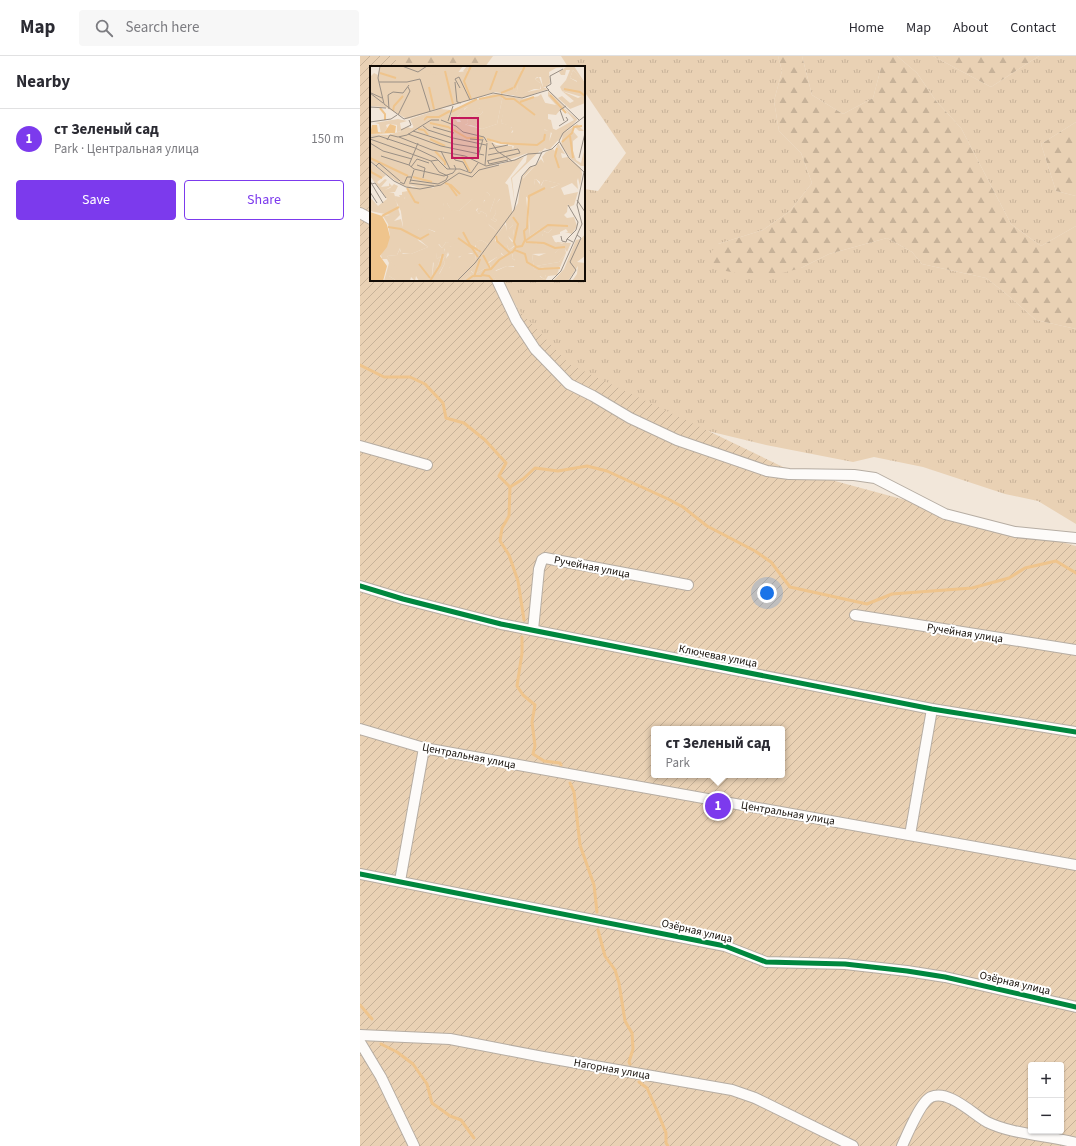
<!DOCTYPE html>
<html lang="en">
<head>
<meta charset="utf-8">
<style>
	:root { --surface:#fff; --page:#f7f7f7; --text:#2b2b33; --muted:#7c7c81; --line:#e1e1e2; --accent:#7c3aed }
	body { margin:0; font-family:"Source Sans 3",sans-serif; background:var(--page); color:var(--text) }
	.controls { position:absolute; right:12px; bottom:12px; display:grid; overflow:hidden; border-radius:4px; box-shadow:0 1px 3px #0004 }
	.controls button { width:36px; height:36px; display:grid; place-items:center; padding:0; border:0; border-bottom:1px solid var(--line); background:var(--surface); color:var(--text); font:20px sans-serif }
	.you { position:absolute; left:407px; top:537px; width:14px; height:14px; margin:-10px; border:3px solid #fff; border-radius:50%; background:#1a73e8; box-shadow:0 0 0 6px #1a73e833 }
	.badge { display:grid; place-items:center; width:26px; height:26px; border-radius:50%; background:var(--accent); color:#fff; font-size:13px; font-weight:700 }
	.pin { position:absolute; translate:-50% -50%; border:2px solid #fff; box-shadow:0 1px 4px #0006 }
	.popup { position:absolute; left:291px; top:670px; width:134px; height:52px; box-sizing:border-box; display:grid; place-content:center; border-radius:4px; background:var(--surface); filter:drop-shadow(0 1px 3px #0005); font-size:13px; white-space:nowrap; color:var(--muted) }
	.popup b { font-size:15px; color:var(--text) }
	.popup::after { content:''; position:absolute; left:50%; top:100%; margin-left:-8px; border:8px solid transparent; border-top-color:var(--surface) }
	.list { margin:0; padding:0; list-style:none }
	h2 { display:flex; justify-content:space-between; align-items:center; height:52px; margin:0; padding:0 16px; font-size:17px }
	h2 small { font-size:13px; font-weight:400; color:var(--muted) }
	.list li { display:grid; grid-template-columns:26px 1fr auto; gap:12px; align-items:center; box-sizing:border-box; height:60px; padding:0 16px; border-top:1px solid var(--line) }
	.list b { display:block; font-size:15px; white-space:nowrap }
	.list p { margin:0; font-size:13px; white-space:nowrap; color:var(--muted) }
	.list em { font-size:13px; font-style:normal; color:var(--muted) }
	.actions { display:flex; gap:8px; padding:12px 16px }
	.actions a { flex:1; padding:9px 0; border:1px solid var(--accent); border-radius:4px; text-align:center; font-size:14px; color:var(--accent) }
	.actions .main { background:var(--accent); color:#fff }
	.icon { flex:none; width:22px; height:22px; fill:none; stroke:currentColor; stroke-width:2; stroke-linecap:round; stroke-linejoin:round }
	.map { position:relative; flex:none; width:716px; height:1090px; overflow:hidden }
	header { display:flex; align-items:center; gap:24px; box-sizing:border-box; height:56px; padding:0 20px; background:var(--surface); border-bottom:1px solid var(--line) }
	header strong { font-size:19px }
	nav { display:flex; gap:22px; margin-inline-start:auto; font-size:14px }
	.search { width:280px; height:36px; background:var(--page); display:flex; align-items:center; gap:10px; box-sizing:border-box; padding:0 14px; border-radius:4px; color:var(--muted); font-size:15px }
	main { display:flex }
	aside { flex:1; background:var(--surface) }
	.map>svg:first-child { display:block }
	.grass { fill:url(#grass-tufts) }
	.forest { fill:url(#forest-firs) }
	.garden { fill:url(#garden-furrows); fill-rule:evenodd }
	.lines { fill:none; stroke-linecap:round; stroke-linejoin:round }
	.stream { stroke:#efc48c; stroke-width:3 }
	.minor-casing { stroke:#b6ada3; stroke-width:12 }
	.minor { stroke:#fdfbf9; stroke-width:10 }
	.cycleway-casing { stroke:#fff; stroke-width:8 }
	.cycleway { stroke:#00873e; stroke-width:5 }
	.labels { text-anchor:middle; dominant-baseline:central; stroke-width:4; stroke-linejoin:round; paint-order:stroke }
	.street-label { font-size:11px; fill:#130c05; stroke:#fff }
	.inset-river { fill:none; stroke:#efc48c; stroke-width:2 }
	.inset-road { fill:none; stroke:#998f85; stroke-width:1 }
	.view { fill:#c2185b; fill-opacity:0.15; stroke:#c2185b; stroke-width:2 }
	.inset-edge { fill:none; stroke:#130c05; stroke-width:2 }
</style>
</head>
<body>
<header>
<strong>Map</strong>
<div class="search"><svg class="icon" aria-label="search" viewBox="0 0 24 24"><circle cx="10" cy="10" r="6"/><path d="M15 15l6 6"/></svg>Search here</div>
<nav><a>Home</a><a>Map</a><a>About</a><a>Contact</a></nav>
</header>
<main>
<aside>
<h2>Nearby<small></small></h2>
<ul class="list">
<li><span class="badge">1</span><div><b>ст Зеленый сад</b><p>Park · Центральная улица</p></div><em>150 m</em></li>
</ul>
<div class="actions"><a class="main">Save</a><a>Share</a></div>
</aside>
<div class="map">
<svg width="716" height="1090" viewBox="0 0 716 1090">
	<defs>
		<pattern id="grass-tufts" width="24" height="20" patternUnits="userSpaceOnUse"><rect width="24" height="20" fill="#e9d1b4"/><path d="M3 7l-1-3M5 7V3M7 7l1-3M15 17l-1-3M17 17v-4M19 17l1-3" fill="none" stroke="#c7b299"/></pattern>
		<pattern id="forest-firs" width="22" height="20" patternUnits="userSpaceOnUse"><rect width="22" height="20" fill="#e9d1b4"/><path d="M5 1l3.5 6h-7zM16 11l3.5 6h-7z" fill="#c7b299"/></pattern>
		<pattern id="garden-furrows" width="10" height="10" patternUnits="userSpaceOnUse"><rect width="10" height="10" fill="#e9d1b4"/><path d="M-1 1l2-2M0 10L10 0M9 11l2-2" fill="none" stroke="#c7b299"/></pattern>
	</defs>
	<rect width="100%" height="100%" fill="#f2e7da"/>
	<g class="grass">
		<path d="M201 0H418L422 15 414 45 419 75 441 97 452 127 430 155 403 174 358 188 441 212 469 198 527 182 552 196 562 208 626 222 644 236 676 264 716 273V468L678 445 645 438 563 411 514 401 493 406 406 389 323 369 217 322 170 275 142 224H224V133L238 135 266 97 224 35V11H208Z"/>
		<path d="M442 0H521V12L513 42 483 58 452 39Z"/>
		<path d="M537 0H573L631 31 679 0H716V66L681 88 696 135 716 140V170L681 190 651 168 601 72 576 45 557 17Z"/>
	</g>
	<g class="forest">
		<path d="M20 0H133L125 11H32Z"/>
		<path d="M418 0H442L452 39 483 58 513 42 521 12V0H537L557 17 576 45 601 72 651 168 681 190 716 170V273L676 264 644 236 626 222 562 208 552 196 527 182 469 198 441 212 411 220 381 218 351 212 348 203 352 195 358 188 403 174 430 155 452 127 441 97 419 75 414 45 422 15Z"/>
		<path d="M573 0H679L631 31Z"/>
		<path d="M716 66V140L696 135 681 88Z"/>
	</g>
	<path class="garden" d="M0 0H31L43 11H11V224H143L144 238 209 308 423 411 716 490V1090H0ZM294 673H422V719H294ZM671 1009H701V1075H671Z"/>
	<g class="lines">
		<g class="stream">
			<path d="M0 309 24 321H50L65 328 83 347 86 362 104 367 125 384 146 407 139 420 150 431 163 423 175 412 198 415 227 410 247 415 308 443 323 451 347 470 395 495 411 506 430 531 507 548 532 538 612 532 649 522 665 512 696 505 716 517"/>
			<path d="M150 431 149 460 142 472 140 485 149 499 158 525 164 564"/>
			<path d="M162 581V597L157 630 163 639 175 649 172 666 175 690 173 698 184 705 200 707 201 709"/>
			<path d="M210 727 214 736 220 789 234 829 237 856"/>
			<path d="M238 874 245 900 255 914 259 927 265 965 272 977 273 993 269 1006 270 1008"/>
			<path d="M0 949 12 963"/>
			<path d="M21 988 37 996 53 1008 67 1028 72 1047 90 1060 101 1064 114 1082"/>
			<path d="M279 1026 287 1032 298 1057 306 1077V1087L308 1090"/>
		</g>
		<defs>
			<g id="minor">
				<path d="M0 157 11 163"/>
				<path d="M137 224 156 264 175 293 209 328 233 340 270 362 317 384 407 415 429 418 494 419 515 422 585 458 655 476 716 482"/>
				<path d="M0 390 67 409"/>
				<path d="M0 530 43 543 141 568 572 653 716 676"/>
				<path d="M495 559 716 594"/>
				<path d="M173 574 179 513 182 504 185 502 328 529"/>
				<path d="M0 673 64 692 716 809"/>
				<path d="M550 779 572 653"/>
				<path d="M0 818 365 890 406 906 485 908 547 915 585 921 716 951"/>
				<path d="M40 825 64 692"/>
				<path d="M0 979 90 983 183 1001 372 1034 395 1042 493 1090"/>
				<path d="M0 986 21 1021 54 1090"/>
				<path d="M542 1090C547 1079 561 1045 571 1041 588 1033 613 1058 627 1066 654 1079 688 1079 716 1087"/>
			</g>
		</defs>
		<use href="#minor" class="minor-casing"/>
		<use href="#minor" class="minor"/>
		<defs>
			<g id="cycleway">
				<path d="M0 530 43 543 141 568 572 653 716 676"/>
				<path d="M0 818 365 890 406 906 485 908 547 915 585 921 716 951"/>
			</g>
		</defs>
		<use href="#cycleway" class="cycleway-casing"/>
		<use href="#cycleway" class="cycleway"/>
	</g>
	<g class="labels">
		<g class="street-label">
			<text transform="translate(232 511) rotate(11)">Ручейная улица</text>
			<text transform="translate(605 577) rotate(9)">Ручейная улица</text>
			<text transform="translate(358 600) rotate(11)">Ключевая улица</text>
			<text transform="translate(109 700) rotate(11)">Центральная улица</text>
			<text transform="translate(428 757) rotate(10)">Центральная улица</text>
			<text transform="translate(337 875) rotate(13)">Озёрная улица</text>
			<text transform="translate(655 927) rotate(13)">Озёрная улица</text>
			<text transform="translate(252 1013) rotate(10)">Нагорная улица</text>
		</g>
	</g>
	<g transform="translate(10 10)">
		<rect width="215" height="215" fill="#f2e7da"/>
		<path d="M54 0H93L87 8 84 7 91 20 50 13 58 9ZM97 0H158L150 5 147 25 143 29 133 27 99 7 98 4 96 7 93 5ZM203 4 215 17V29L212 31 192 25 190 21 196 14 206 18 207 15 200 12ZM169 11 173 21 178 23 152 32 143 29 171 23 170 17 165 13ZM133 29H136V35L131 57 142 60 140 65 142 67 144 64 161 79 148 77 158 81V87L155 88 149 81 150 86 143 83 144 80 94 66 86 60V56H91L88 50 97 41 101 43 111 42 113 46 110 49 105 47 102 51 110 52 109 58 107 59 97 51 98 57 95 59 112 63 127 58ZM193 41 207 53V54L180 83H176L174 80 179 76 182 67 174 63 177 60 186 64 204 54ZM164 100 153 112 159 121 165 119 164 114 166 113 171 120 174 114 191 118 156 131 160 170 170 163H182L178 167 174 165 170 176 165 177 175 183H188L193 177H187V176L201 177 197 186 193 180 185 187 162 188 164 203 174 207 176 211 174 213 170 210 167 215H126L121 204 116 202 105 208 101 205V208L92 215H49L46 210 45 215 41 211 40 215H27L19 210 21 208V203L25 202 17 190 27 189 31 181 30 185 33 188H41L58 181 38 164 58 163 65 166 68 153 73 154 75 148 73 137H77L80 142 89 145 101 134 117 126 120 129 114 134 113 144 108 142 106 144 109 148 111 145 116 148 119 159 126 165 125 175 135 181 140 188 134 190 128 183 127 191 117 197 120 202 123 201 126 205 137 200 144 201 145 194 142 192 145 179 139 184 137 179 127 174V169L135 158 139 172 142 176 145 174 143 163H139L143 159 140 150 148 137 151 113 159 101ZM111 174 118 178 115 182H109V186L105 185 106 196 88 191 101 187 105 188 101 181 105 182V177ZM76 176 89 180 86 185V180L75 181 74 186H78L79 189 76 192 81 195 80 201 69 208 75 197 73 193 77 188 73 186 70 199 62 212 63 196 67 202 71 190 67 193 66 181 69 178 72 182ZM125 132H130L125 140 126 147 123 152 127 154 125 156 120 152V146ZM196 187 187 209 190 200 179 203 166 200 189 196Z" fill="#e9d1b4" fill-rule="evenodd"/>
		<path d="M158 0H204L215 17 210 19 212 14 203 4 200 12 209 17 202 21 196 14 200 4H196L195 9H191L189 6 196 1 186 2 179 6 180 17 176 21H173L171 11H167L165 13 171 18 170 23H164L148 30 136 28 141 22 142 28 147 25 149 6ZM178 25 194 40V45L201 49 194 46 192 42 186 49 178 48V53L181 54 183 63 177 61 174 64 181 65 179 76 142 112 145 139 141 112 156 96 158 83 148 76 150 74 161 79 153 74 155 70 144 74 145 67 143 64 140 68 139 65 142 61 131 57 136 29 152 33 170 30 171 36 186 39 178 30ZM192 25 208 32 215 29V37L200 43 188 32 192 30 200 37 204 35ZM123 28 133 29 127 58 112 63 101 59 95 60 98 57 97 50 107 59 109 58 107 55 110 52 102 51 105 47 110 49 113 46 110 42 102 46 97 41 94 43 96 47H91L85 53 79 48 78 51 55 52 53 53 56 55 44 62 40 53 70 43 81 44ZM28 53 37 55 30 57 31 63 38 61 42 63 27 66V59L19 58 16 59 17 62 14 67H11L9 58 5 57ZM207 58 214 65H209L205 61 202 64 208 71 203 75V85L206 94 211 97 215 81V100H211L201 93 191 79 193 68ZM188 77 195 88 191 87 192 92 198 91 211 102 212 108 210 120 208 112 207 115 208 123 202 117 191 122 194 129 208 126 204 139 199 141 198 138 197 146 194 149 197 152 204 151 207 160 202 168 195 166H198L196 163 190 166V168L182 170 185 176 194 178 196 187 189 196 166 200 179 203 190 199 187 209 178 210 175 215H167L169 210 174 213 176 210 164 203 162 188 169 190 181 185 185 187 189 183H173L165 178 170 176 167 173 173 169 171 164 178 167 182 163H170L160 170 158 133 155 128 161 130 173 121 182 122 190 118 174 114 169 122 170 116 166 113 164 114 165 119 168 124 159 126 152 114 171 93 174 97 172 91 176 86 183 83 185 85ZM148 80 155 83V88L111 104 154 91 135 117 138 119 142 143 143 159 139 163 143 162 145 177 137 169 136 156 127 169 128 174 136 177 139 184 145 180 146 188 143 186 142 192 147 196 145 200H137L124 205 117 195 119 197 127 191V183L132 184 131 188 134 190 139 188 135 181 126 177V170L122 171 126 165 113 153 114 150 117 151 116 148 111 145 109 148 107 145 108 142 113 143 112 139 115 134 112 133 120 129 117 126 110 132 101 134 89 145 81 144 77 137H73L77 149 73 152 76 159 71 157 69 152 67 166 58 163 50 165 46 161 51 154H47L43 161H40L45 139 35 131 34 133 38 136 37 139 34 136 35 142 32 140 34 143 32 147 26 135 25 130 30 131 29 129H32V126L38 125 37 121 28 117H34L29 108 24 106 20 111 6 100 23 104 14 97 25 105 35 108 37 110 33 109 34 116 42 121 61 122H64L60 116 38 110 69 118 91 102 103 110 106 103 115 100 119 90 126 88H121V86L133 84 138 88 148 87ZM125 132 130 133 124 140 126 147 123 152 127 154 125 156 121 153 120 146ZM0 96 16 109 7 116 9 118 15 113 17 114 11 121 19 120V117L22 120 15 124 20 122 24 118 28 120 25 126H19L24 127 30 149 24 155 31 153 33 161 34 155 49 175 58 181 41 188 31 187 30 182 27 189 17 190 27 203 23 205 21 203 22 209 19 210 27 215H14L19 197 17 193H12L11 189 20 170 18 158 13 150 20 149 0 145V131L8 140 17 133 0 110ZM152 127 158 171 155 174 150 129ZM215 168V190L207 196 215 197V215H202L207 208 208 200 198 215H183L194 203 206 174 211 173ZM103 174 106 176 111 174 118 178 115 182 108 183 109 186 105 185 106 196 87 194 93 188H103L101 180 106 181ZM76 176 91 178 85 188 79 182 82 180 74 183V186H78L76 192 84 195 83 198 73 208 69 209 75 197 73 193 77 188 73 187 70 199 62 212 64 195 67 202 71 190 67 193 65 180 67 177 72 182ZM116 202 122 204 126 215H92L101 208 100 205 105 208Z" fill="#e9d1b4" fill-rule="evenodd"/>
		<path d="M171 28 177 41 183 39 185 44 177 48 173 65 177 67 182 81 175 82 171 86 152 73H144L143 59 154 47 165 51 166 48 158 39Z" fill="#e9d1b4"/>
		<path d="M10 0H65L58 9 120 3 143 8 142 29 125 26 37 53 15 41 0 40V11L4 7 8 9ZM80 49 87 55 89 63 117 72 126 79 142 80 143 84H149L150 90 109 103 103 110 98 109 96 104H88L71 119 55 123 27 116 0 95V68L18 69 42 62 59 50ZM36 130 55 142 47 167 38 166 33 160 30 139Z" fill="#e9d1b4"/>
		<path d="M20 58 26 60 25 67 0 68 2 59H7L8 66 14 67ZM0 146 12 150 17 159 20 171 17 181 10 190 17 200 13 215H0Z" fill="#efc48c"/>
		<path class="inset-river" d="M101 0 94 15 101 33M75 5 83 38M10 7 26 12M59 21 64 43M144 22 155 0M194 23 210 26 215 30M120 24 127 5M131 27 143 22M180 29 196 47M109 33 130 29 136 33H144L165 49M150 36 164 31M10 42 15 48V54M23 45 24 40 33 30M81 46 107 33M54 54 57 51H69L80 45M60 57 78 61 97 72H113M48 63 54 64 58 69M200 70 203 92M60 73 75 80M117 73 131 77 167 79 174 74 175 68M192 76 202 67 204 61 212 60M187 82 185 90 189 102M65 85 75 96V99M92 90 100 106M0 92 38 110M0 102 1 106 12 112M43 111 62 116M75 117 81 119 90 128M79 119 87 130M37 122 45 136 49 137M12 150 29 141M143 151 148 158 144 176 146 181M18 161 31 163 50 173 59 168M93 166 100 179 111 186M126 170 127 175 140 187M88 172 102 182 108 191M155 175 178 159 198 160M156 176 174 177 185 182 195 181M142 187 146 181 152 180 155 174 154 165 157 162 159 130 175 122M113 189 120 202M49 198 60 212M112 209 119 210 123 215M104 211 110 193M60 215 70 199 73 188M96 215 103 210H111L115 204 121 203 129 194 145 184 155 188 157 196 169 203 190 202"/>
		<path class="inset-road" d="M10 0 8 12 14 38 34 53 123 27 152 32 178 24 209 54M32 0 48 6 57 0M9 16H37L50 13 60 45M85 16 87 36 91 37M90 22 85 13 89 11 100 34M179 24 176 21 181 18 180 10 193 3M0 27 13 37M1 27 12 32M0 41 16 42M19 43 18 29 23 26 33 27 39 19M28 49 40 25 38 21M71 54 86 60 93 66 114 71 117 76M78 55 83 40M194 55 190 44 196 40M0 56 21 53 27 49M53 60 58 64 83 72 116 79M189 60 198 54 196 51M63 61 84 67M31 64 41 59 39 54M43 65 84 78 110 82M38 68 71 80 114 89M29 71 62 84 95 90 116 100 145 94 158 88 172 87M0 72 9 70 45 82 66 92 77 103H90L101 107 108 97M0 73 61 95 68 94M100 73 112 74M17 74 20 69 28 71 37 69 61 54H69M0 77 13 85 42 93M122 77 127 85 142 95M119 83 138 79M71 85 80 103M109 87 113 73M82 89 85 94 93 96 98 105M11 90 39 99 44 103 74 110 83 107 86 103 84 99M209 92 215 67M0 95 24 115 36 121 50 123 71 119 89 107 102 111 109 104 129 99M61 95 69 106 78 110 76 114M117 95 150 87 148 83 118 89M118 95 119 98 138 94M39 99 48 77M47 99 55 102 53 112M115 99 117 77M6 100 9 97 30 115M41 101 47 93 59 97M40 114 68 118 76 114M0 115 13 137M30 116 34 118 37 111H41M40 116 44 104M39 117 64 120M2 118 5 117 16 132M0 126 7 137M207 134 215 146M198 139 208 156 206 164 197 173 203 176M191 170 192 175 196 176 197 173M87 215 105 197 144 144 152 110 160 101 166 99 172 86 182 83 189 76M181 215 191 205 212 158 207 139 214 106 199 92 189 75 193 67 215 50M199 215 206 204 200 196 211 172 207 169"/>
		<path class="view" d="M82 52H108V92H82Z"/>
		<rect width="215" height="215" class="inset-edge"/>
	</g>
</svg>
<div class="controls">
<button>+</button>
<button>−</button>
</div>
<div class="you"></div>
<div class="pin badge" style="left:358px;top:750px">1</div>
<div class="popup"><b>ст Зеленый сад</b>Park</div>
</div>
</main>
</body>
</html>
